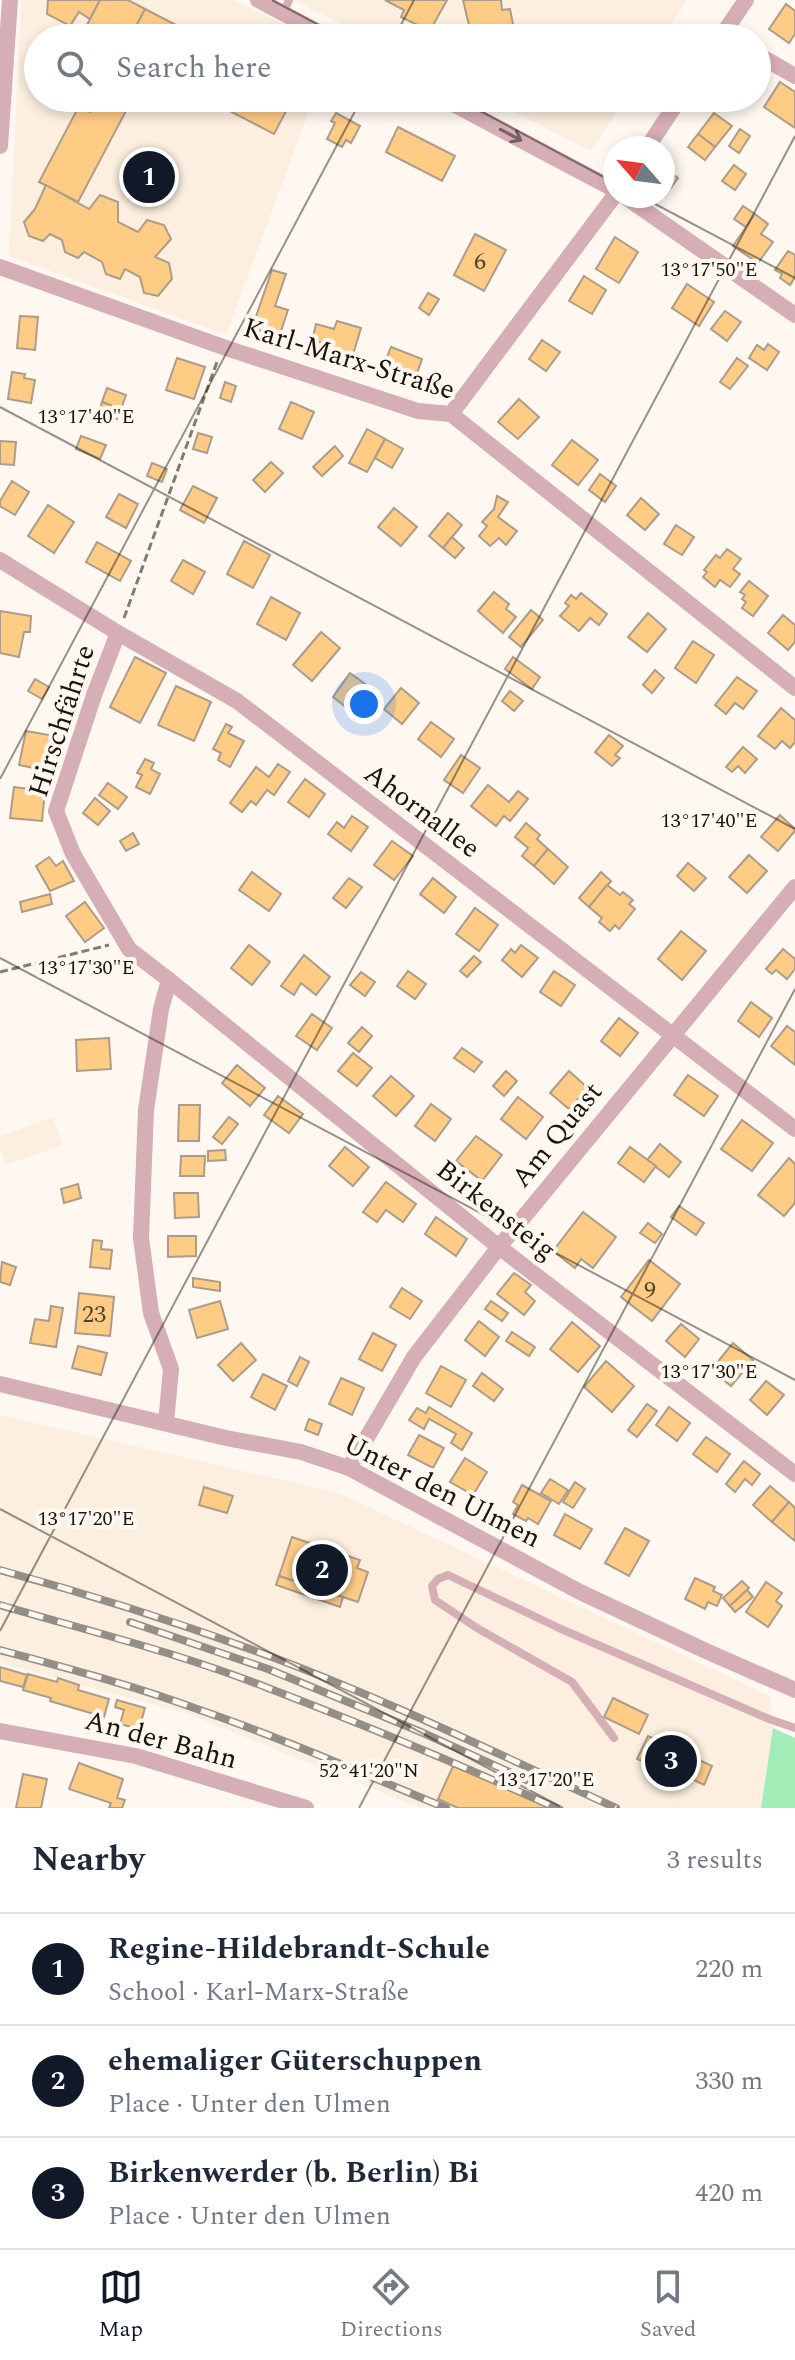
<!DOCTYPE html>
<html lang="en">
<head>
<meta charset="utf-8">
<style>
	:root { --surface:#fff; --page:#f2f2f3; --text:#1f2937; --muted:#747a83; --line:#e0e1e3; --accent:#111827 }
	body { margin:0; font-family:Spectral,serif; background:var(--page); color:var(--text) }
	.compass { position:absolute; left:603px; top:136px; width:72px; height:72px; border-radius:50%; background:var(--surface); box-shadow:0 4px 12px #0003; rotate:298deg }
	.you { position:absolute; left:364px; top:704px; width:28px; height:28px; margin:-20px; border:6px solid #fff; border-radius:50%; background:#1a73e8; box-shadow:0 0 0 12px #1a73e833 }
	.badge { display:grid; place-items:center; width:52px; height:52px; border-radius:50%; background:var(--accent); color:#fff; font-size:26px; font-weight:700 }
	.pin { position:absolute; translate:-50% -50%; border:4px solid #fff; box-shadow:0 2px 8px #0006 }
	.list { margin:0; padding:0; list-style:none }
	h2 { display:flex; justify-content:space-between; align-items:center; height:104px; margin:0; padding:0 32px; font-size:34px }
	h2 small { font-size:26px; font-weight:400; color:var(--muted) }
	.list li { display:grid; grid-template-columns:52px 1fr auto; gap:24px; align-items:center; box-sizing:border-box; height:112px; padding:0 32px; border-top:2px solid var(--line) }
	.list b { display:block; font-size:30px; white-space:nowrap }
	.list p { margin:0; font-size:26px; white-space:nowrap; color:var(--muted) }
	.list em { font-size:26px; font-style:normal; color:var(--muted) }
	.icon { flex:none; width:44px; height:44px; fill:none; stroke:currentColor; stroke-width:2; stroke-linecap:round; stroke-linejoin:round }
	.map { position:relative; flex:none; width:795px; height:1808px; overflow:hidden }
	.search { position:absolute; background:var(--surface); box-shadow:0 4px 12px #0003; left:24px; right:24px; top:24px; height:88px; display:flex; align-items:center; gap:20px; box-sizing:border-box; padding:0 28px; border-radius:44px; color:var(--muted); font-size:30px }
	.sheet { height:440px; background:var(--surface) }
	nav { display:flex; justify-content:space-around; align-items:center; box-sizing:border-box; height:112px; border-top:2px solid var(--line); background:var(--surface); font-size:22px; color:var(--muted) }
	nav a { display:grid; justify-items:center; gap:4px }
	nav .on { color:var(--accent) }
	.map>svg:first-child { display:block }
	.built { fill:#fcefdf }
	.green { fill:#a2ecb8 }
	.building { fill:#ffcc86; stroke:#ac9c89; stroke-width:2 }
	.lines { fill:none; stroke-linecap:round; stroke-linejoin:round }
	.path { stroke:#827c74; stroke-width:3; stroke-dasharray:8 4; stroke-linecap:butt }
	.service { stroke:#d5aeb6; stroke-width:8 }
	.minor { stroke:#d5aeb6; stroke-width:16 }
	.rail-casing { stroke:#958e86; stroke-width:8 }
	.rail { stroke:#fff8f0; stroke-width:5; stroke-dasharray:15; stroke-linecap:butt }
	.oneway { stroke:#786162 }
	.ticks { fill:none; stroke:#1a140d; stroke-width:2; stroke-opacity:0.45 }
	.labels { text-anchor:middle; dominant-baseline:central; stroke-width:8; stroke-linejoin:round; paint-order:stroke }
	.number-label { font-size:24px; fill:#53422b }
	.street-label { font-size:28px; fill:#1a140d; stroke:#fff8f0 }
	.ticks-label { font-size:20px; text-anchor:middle; fill:#1a140d; stroke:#fff8f0; stroke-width:8; stroke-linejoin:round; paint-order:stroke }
</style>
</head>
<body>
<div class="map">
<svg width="795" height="1808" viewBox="0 0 795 1808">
	<rect width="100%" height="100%" fill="#fff8f0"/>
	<g class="built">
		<path d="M21 0H234L312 38H38V98H314L226 335 9 256Z"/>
		<path d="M294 0H687L663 38H368Z"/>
		<path d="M486 98H625L591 151Z"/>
		<path d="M53 1117 63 1145 6 1165 0 1149V1136Z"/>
		<path d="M0 1415 339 1493 770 1696 773 1728 761 1808H420L188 1714 0 1663Z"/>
	</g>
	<path class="green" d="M773 1728 795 1738V1808H761Z"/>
	<g class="building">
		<path d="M48 0H100L90 19 79 12 70 26 47 14Z"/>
		<path d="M100 0H128L145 9 130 38H80Z"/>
		<path d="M385 0H447L432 27 438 30 436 34 401 17 404 10Z"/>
		<path d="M463 0H501L502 10 510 9 514 29 481 38H472Z"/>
		<path d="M786 4 795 11V34L789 43 769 29Z"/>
		<path d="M145 9 201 38H130Z"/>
		<path d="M780 82 795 92V128L764 107Z"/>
		<path d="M64 98H98L90 112Z"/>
		<path d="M98 98H105L127 109 78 202 39 182 79 106 90 112Z"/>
		<path d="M205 98H293L274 134Z"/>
		<path d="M336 113 360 126 351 143 346 140 342 147 327 139 335 123 331 121Z"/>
		<path d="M714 113 732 126 715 147 698 134Z"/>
		<path d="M398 127 455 156 442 181 386 152Z"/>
		<path d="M740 129 750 136 739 153 729 146Z"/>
		<path d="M698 134 715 147 705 160 688 147Z"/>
		<path d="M734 165 746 174 735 190 722 181Z"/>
		<path d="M664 168 678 178 665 196 663 195Z"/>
		<path d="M46 185 89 209 100 195 118 202V222L138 232 147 220 164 225 171 239 155 257 169 263 172 279 158 296 144 293 140 277 125 269 120 279 106 274 102 262 84 252 78 258 65 252 62 240 50 234 43 241 29 236 24 222 35 209Z"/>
		<path d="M743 206 755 214 746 227 734 219Z"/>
		<path d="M755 214 768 224 761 234 773 242 758 263 733 246Z"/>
		<path d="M475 234 506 250 484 291 454 275Z"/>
		<path d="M615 237 638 252 619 283 596 269Z"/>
		<path d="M788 251 795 255V277L790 285 780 278 782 274 775 270Z"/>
		<path d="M272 270 286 274 275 306 288 310 279 337 252 328Z"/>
		<path d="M584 276 606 290 592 314 569 301Z"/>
		<path d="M687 284 714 302 699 326 672 308Z"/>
		<path d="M428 293 439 299 429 315 419 308Z"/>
		<path d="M725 311 741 322 727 341 711 329Z"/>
		<path d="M20 316 38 317 35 350 17 348Z"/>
		<path d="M337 321 361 328 352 358 328 351 330 345 312 340 316 324 334 329Z"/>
		<path d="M542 340 560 352 546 371 529 359Z"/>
		<path d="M768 344 779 352 767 370 749 358 757 345 764 350Z"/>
		<path d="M391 347 422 359 414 382 382 370Z"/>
		<path d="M177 358 205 367 194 399 166 390Z"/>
		<path d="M737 358 748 366 730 389 720 382Z"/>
		<path d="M12 372 25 374 24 378 35 380 31 403 8 399Z"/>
		<path d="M225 382 236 386 231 402 220 398Z"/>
		<path d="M107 388 126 395 121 409 102 402Z"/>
		<path d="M519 399 539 417 518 439 498 422Z"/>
		<path d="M102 402 121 409 117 419 99 412Z"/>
		<path d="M291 402 314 412 302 439 279 429Z"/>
		<path d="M367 429 385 439 367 472 349 463Z"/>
		<path d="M198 433 212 437 207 453 193 449Z"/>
		<path d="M81 436 106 445 100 459 76 449Z"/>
		<path d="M385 439 403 449 392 468 375 458Z"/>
		<path d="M572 440 598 460 578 485 552 465Z"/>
		<path d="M0 441 16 442 14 465 0 464Z"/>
		<path d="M335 446 343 456 322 476 313 467Z"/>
		<path d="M271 462 283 473 265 492 253 480Z"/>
		<path d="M152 463 167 469 162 482 147 476Z"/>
		<path d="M600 474 616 486 605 502 589 490Z"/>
		<path d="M12 481 29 492 15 515 0 506V501Z"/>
		<path d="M193 486 217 498 204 523 180 510Z"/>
		<path d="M119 494 138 504 126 528 106 517Z"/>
		<path d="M497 496 508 502 498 517 517 531 506 545 499 538 490 546 479 536 487 526 482 522 494 509Z"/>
		<path d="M641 498 659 514 645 530 627 515Z"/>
		<path d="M48 505 74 522 54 553 28 536Z"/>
		<path d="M394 508 417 527 401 546 378 527Z"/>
		<path d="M448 513 462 525 443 548 429 536Z"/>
		<path d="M676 525 694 537 682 555 664 544Z"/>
		<path d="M452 537 464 548 455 558 443 548Z"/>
		<path d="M244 541 270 555 253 588 227 574Z"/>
		<path d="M97 542 131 561 120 581 86 562Z"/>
		<path d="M727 549 741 559 733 569 740 574 730 587 720 580 715 587 703 577 707 572 704 570 716 555 720 558Z"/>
		<path d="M183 560 205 572 193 594 171 581Z"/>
		<path d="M749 581 768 596 753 616 742 608 746 602 742 599 745 595 740 592Z"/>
		<path d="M494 592 509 604 506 609 516 617 503 633 478 611Z"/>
		<path d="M581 593 607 614 599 625 590 618 579 631 560 616 569 606 565 603 571 595 576 599Z"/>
		<path d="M271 597 300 613 286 640 257 624Z"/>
		<path d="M531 610 543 620 521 647 509 637Z"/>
		<path d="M0 611 31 616 30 632H24L19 657 0 653Z"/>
		<path d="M648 613 666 629 647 652 628 637Z"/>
		<path d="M783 615 795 625V642L788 650 768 633Z"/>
		<path d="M321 632 340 648 312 681 293 665Z"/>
		<path d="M693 641 714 655 696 683 675 668Z"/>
		<path d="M135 657 166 673 140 723 110 707Z"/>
		<path d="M513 657 540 677 532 689 505 669Z"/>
		<path d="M655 670 664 678 652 693 643 685Z"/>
		<path d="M350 673 368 686 351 711 333 697Z"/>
		<path d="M737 677 757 691 743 709 735 703 726 714 715 705Z"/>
		<path d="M35 679 49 687 42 699 28 691Z"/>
		<path d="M176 686 211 702 194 741 158 725Z"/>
		<path d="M401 688 419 703 402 724 384 709Z"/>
		<path d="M510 691 523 701 514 711 502 701Z"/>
		<path d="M781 708 795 720V742L790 748 782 741 775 749 758 736Z"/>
		<path d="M431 722 454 739 441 757 418 739Z"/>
		<path d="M226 724 232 727 228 733 244 741 230 767 218 760 221 753 213 749Z"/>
		<path d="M26 731 55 736 48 771 19 765Z"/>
		<path d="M609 735 623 746 615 755 620 758 612 766 595 752Z"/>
		<path d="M743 747 757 759 745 773 738 766 732 772 726 767Z"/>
		<path d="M461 755 480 768 463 793 444 780Z"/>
		<path d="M145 759 154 763 151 769 160 774 150 794 136 787 142 775 137 773Z"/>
		<path d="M278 764 290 772 274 795 267 790 256 805 251 801 242 812 230 803 256 767 269 777Z"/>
		<path d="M305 779 325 794 309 817 288 802Z"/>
		<path d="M108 783 127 797 118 809 99 795Z"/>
		<path d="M488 785 509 802 518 791 528 799 510 821 504 816 496 826 471 806Z"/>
		<path d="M14 787 45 791 42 821 10 818Z"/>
		<path d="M95 798 110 811 98 825 83 813Z"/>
		<path d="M780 815 795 829V831L778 851 761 837Z"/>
		<path d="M352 816 368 827 351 851 328 834 337 822 344 828Z"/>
		<path d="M526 823 540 835 537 839 548 849 534 866 522 856 528 848 515 837Z"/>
		<path d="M133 833 139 844 126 851 120 841Z"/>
		<path d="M392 841 413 856 394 880 374 865Z"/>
		<path d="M548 849 568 867 554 884 534 866Z"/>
		<path d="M749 855 767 871 747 893 729 877Z"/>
		<path d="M49 857 56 866 63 861 74 881 50 891 36 866Z"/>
		<path d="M688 863 706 878 694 891 677 876Z"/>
		<path d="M252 872 281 894 269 911 239 890Z"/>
		<path d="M601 872 611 881 589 907 579 898Z"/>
		<path d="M349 878 362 887 346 908 333 898Z"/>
		<path d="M433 878 456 897 444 913 420 894Z"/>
		<path d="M607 885 620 895 623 892 633 900 629 904 635 909 619 929 615 925 610 931 599 922 602 918 589 907Z"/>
		<path d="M50 894 52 904 22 912 20 902Z"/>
		<path d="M85 902 104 928 85 942 66 916Z"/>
		<path d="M475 908 498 925 479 951 456 934Z"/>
		<path d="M681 931 706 951 682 980 658 959Z"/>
		<path d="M249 945 270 962 252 985 231 968Z"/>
		<path d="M521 945 538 958 522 977 502 960 511 949 515 953Z"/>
		<path d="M783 949 795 959V969L787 979 776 970 772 974 766 969Z"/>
		<path d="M304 955 330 977 316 995 301 983 294 995 281 986Z"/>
		<path d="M474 956 481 962 467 977 460 971Z"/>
		<path d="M408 971 426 984 415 999 397 986Z"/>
		<path d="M554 971 575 985 561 1006 540 992Z"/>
		<path d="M361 972 375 982 365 996 350 985Z"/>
		<path d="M751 1002 772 1018 759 1037 738 1021Z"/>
		<path d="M312 1014 332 1028 317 1050 296 1036Z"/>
		<path d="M619 1018 638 1033 620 1056 601 1041Z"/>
		<path d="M787 1026 795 1032V1065L771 1046Z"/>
		<path d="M362 1027 372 1036 359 1052 348 1043Z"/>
		<path d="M109 1038 111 1069 77 1071 76 1040Z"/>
		<path d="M462 1048 482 1062 474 1072 454 1058Z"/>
		<path d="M353 1053 372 1068 357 1086 338 1071Z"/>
		<path d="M237 1065 265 1088 250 1106 222 1083Z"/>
		<path d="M506 1071 517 1081 504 1096 493 1086Z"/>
		<path d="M569 1071 588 1088 569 1109 550 1093Z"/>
		<path d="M688 1075 718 1096 704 1116 674 1095Z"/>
		<path d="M391 1076 414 1096 396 1116 373 1096Z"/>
		<path d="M278 1096 303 1114 289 1133 264 1115Z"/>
		<path d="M518 1097 543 1117 526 1139 501 1119Z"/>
		<path d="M431 1104 451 1119 435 1141 415 1126Z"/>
		<path d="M179 1105H200L199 1141H178Z"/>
		<path d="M229 1117 238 1124 222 1144 213 1137Z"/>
		<path d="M742 1120 773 1143 752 1171 721 1149Z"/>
		<path d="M476 1136 502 1155 482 1181 456 1161Z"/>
		<path d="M660 1144 681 1162 669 1177 647 1160Z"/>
		<path d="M345 1147 369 1167 353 1186 329 1166Z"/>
		<path d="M630 1147 656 1166 644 1182 618 1163Z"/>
		<path d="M225 1150 226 1160 208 1161V1151Z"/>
		<path d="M181 1156H205L204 1176H180Z"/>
		<path d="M789 1158 795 1164V1203L784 1216 758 1195Z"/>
		<path d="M386 1182 416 1204 403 1222 386 1210 377 1222 363 1212Z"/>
		<path d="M78 1184 81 1198 64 1203 61 1189Z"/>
		<path d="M174 1193H198L199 1217 175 1218Z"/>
		<path d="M679 1206 704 1223 696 1235 671 1217Z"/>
		<path d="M583 1212 616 1237 593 1268 581 1259 575 1268 553 1251Z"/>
		<path d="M436 1217 467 1239 456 1256 425 1234Z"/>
		<path d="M648 1223 662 1234 655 1243 640 1233Z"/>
		<path d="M168 1236H196V1256L168 1257Z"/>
		<path d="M93 1240 102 1241 101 1249 112 1250 110 1269 90 1267Z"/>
		<path d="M649 1260 680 1284 652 1321 621 1297Z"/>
		<path d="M2 1262 16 1267 10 1285 0 1282Z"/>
		<path d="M514 1273 531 1285 525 1292 535 1301 524 1315 497 1294Z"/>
		<path d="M193 1278 220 1282V1291L193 1287Z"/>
		<path d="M402 1288 422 1301 410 1319 390 1307Z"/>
		<path d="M79 1293 114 1297 110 1336 75 1333Z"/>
		<path d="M220 1301 228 1329 197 1338 189 1310Z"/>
		<path d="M491 1301 508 1313 502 1321 485 1309Z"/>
		<path d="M51 1306 63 1308 56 1347 30 1343 35 1319 49 1321Z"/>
		<path d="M479 1321 499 1337 485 1356 465 1340Z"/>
		<path d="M572 1322 600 1346 578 1372 550 1349Z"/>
		<path d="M681 1324 699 1339 685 1357 666 1341Z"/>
		<path d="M512 1332 535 1347 529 1356 506 1341Z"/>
		<path d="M373 1333 396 1345 382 1371 359 1359Z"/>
		<path d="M241 1343 256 1360 233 1381 218 1365Z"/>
		<path d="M733 1343 753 1360 731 1386 711 1370Z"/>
		<path d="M78 1346 107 1353 101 1375 72 1368Z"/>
		<path d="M300 1357 309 1362 297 1386 288 1381Z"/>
		<path d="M606 1361 634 1386 612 1412 584 1387Z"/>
		<path d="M441 1366 466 1380 451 1407 426 1393Z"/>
		<path d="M482 1373 503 1389 494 1401 473 1386Z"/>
		<path d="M263 1374 287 1386 275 1410 251 1397Z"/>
		<path d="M341 1378 364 1388 352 1415 329 1404Z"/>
		<path d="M766 1381 784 1395 767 1415 750 1400Z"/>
		<path d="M647 1404 657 1411 637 1437 628 1430Z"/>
		<path d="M429 1407 472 1433 462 1450 451 1443 456 1434 429 1419 424 1429 409 1420 417 1408 426 1413Z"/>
		<path d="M669 1407 690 1423 677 1441 656 1425Z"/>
		<path d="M309 1419 322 1424 318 1435 305 1430Z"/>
		<path d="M419 1435 444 1448 433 1468 408 1455Z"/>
		<path d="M706 1437 730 1454 717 1472 693 1454Z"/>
		<path d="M465 1458 487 1472 473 1495 450 1482Z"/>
		<path d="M744 1461 760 1474 752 1485 745 1479 735 1492 726 1484Z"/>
		<path d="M550 1479 568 1490 559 1504 541 1493Z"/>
		<path d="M575 1482 585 1489 573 1508 563 1502Z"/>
		<path d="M522 1485 551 1501 538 1524 528 1518 526 1521 513 1514 518 1505 513 1502Z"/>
		<path d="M770 1486 789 1502 772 1522 753 1505Z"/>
		<path d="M204 1487 233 1496 227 1513 199 1505Z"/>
		<path d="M789 1502 795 1508V1541L772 1522Z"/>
		<path d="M565 1514 592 1529 580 1549 554 1535Z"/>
		<path d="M625 1528 649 1541 629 1576 605 1563Z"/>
		<path d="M292 1537 360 1560 357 1568 368 1572 358 1602 279 1576Z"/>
		<path d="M279 1576 343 1597 340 1607 276 1585Z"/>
		<path d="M695 1578 715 1587 713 1591 722 1595 717 1606 708 1602 705 1609 685 1599Z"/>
		<path d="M742 1581 749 1588 730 1606 723 1598Z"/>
		<path d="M766 1582 782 1593 776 1601 782 1606 768 1627 746 1612Z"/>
		<path d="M747 1590 753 1597 735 1612 730 1606Z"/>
		<path d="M0 1667 27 1675 23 1687 0 1681Z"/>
		<path d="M28 1674 57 1682 58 1678 79 1685 78 1690 109 1699 104 1717 50 1701 51 1698 23 1690Z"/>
		<path d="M613 1698 648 1715 639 1734 604 1717Z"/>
		<path d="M117 1700 145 1708 139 1729 120 1724 124 1710 115 1707Z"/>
		<path d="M648 1736 712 1766 704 1785 657 1762 655 1767 637 1759Z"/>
		<path d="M79 1763 123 1779 117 1798 125 1800 122 1808H109L111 1803 69 1789Z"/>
		<path d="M454 1764 549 1808H458L438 1799Z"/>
		<path d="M23 1774 47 1779 41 1808H16Z"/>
	</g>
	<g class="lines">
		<g class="path">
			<path d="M124 618 217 362"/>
			<path d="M0 972 109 945"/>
		</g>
		<g class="service">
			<path d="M283 13 289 0"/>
			<path d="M614 1738 572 1682 477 1628 435 1600 432 1586 438 1579 448 1575 561 1629 769 1719 795 1728"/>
		</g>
		<g class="minor">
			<path d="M258 0 330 38"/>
			<path d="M720 38 746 0"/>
			<path d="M757 54 795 76"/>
			<path d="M442 98 615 190"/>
			<path d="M0 146 10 0"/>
			<path d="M647 148 680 98"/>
			<path d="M624 196 795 315"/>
			<path d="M0 267 223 347 418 411 451 414 795 688"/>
			<path d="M451 414 615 195"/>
			<path d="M0 560 118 633 237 701 795 1129"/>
			<path d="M118 633 94 695 56 811 73 854 129 949 169 980 161 1009 146 1110 141 1238 151 1313 171 1369 166 1423"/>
			<path d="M169 980 499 1247 795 1474"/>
			<path d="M0 1384 226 1438 301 1452 349 1468 580 1592 706 1651 795 1690"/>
			<path d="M349 1468 414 1357 499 1247 795 887"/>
			<path d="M0 1731 136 1756 306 1808"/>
		</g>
		<defs>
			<g id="rail">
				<path d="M0 1570C92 1595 183 1624 272 1657 389 1701 503 1756 616 1808"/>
				<path d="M0 1605C89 1631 182 1654 268 1688 365 1725 461 1765 556 1808"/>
				<path d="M130 1622 268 1669 421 1732 527 1780"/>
				<path d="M0 1650C67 1668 135 1686 200 1710 284 1739 364 1774 446 1808"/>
			</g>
		</defs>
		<use href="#rail" class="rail-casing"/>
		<use href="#rail" class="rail"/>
	</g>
	<defs><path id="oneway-shaft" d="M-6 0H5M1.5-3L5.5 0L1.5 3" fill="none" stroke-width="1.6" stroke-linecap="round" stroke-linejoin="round" transform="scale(2)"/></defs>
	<use class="oneway" href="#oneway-shaft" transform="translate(511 135) rotate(28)"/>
	<path class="ticks" d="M272 0 343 38M394 38 414 0M456 98 615 183M640 196 795 278M0 407 795 829M0 779 362 98M0 958 795 1380M0 1509 563 1808M0 1631 795 136M359 1808 795 989"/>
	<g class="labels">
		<g class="number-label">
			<text x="480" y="262">6</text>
			<text x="650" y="1291">9</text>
			<text x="94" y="1315">23</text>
		</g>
		<g class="street-label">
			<text transform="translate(349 359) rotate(17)">Karl-Marx-Straße</text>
			<text transform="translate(62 721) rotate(-72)">Hirschfährte</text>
			<text transform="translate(422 811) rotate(37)">Ahornallee</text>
			<text transform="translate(557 1135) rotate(-51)">Am Quast</text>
			<text transform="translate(496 1210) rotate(38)">Birkensteig</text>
			<text transform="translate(442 1491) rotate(27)">Unter den Ulmen</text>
			<text transform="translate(161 1740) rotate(15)">An der Bahn</text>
		</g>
	</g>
	<g class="ticks-label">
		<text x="709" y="276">13°17'50"E</text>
		<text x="86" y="423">13°17'40"E</text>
		<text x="709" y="827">13°17'40"E</text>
		<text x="86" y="974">13°17'30"E</text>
		<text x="709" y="1378">13°17'30"E</text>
		<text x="86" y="1525">13°17'20"E</text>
		<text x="369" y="1777">52°41'20"N</text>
		<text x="546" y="1786">13°17'20"E</text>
	</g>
</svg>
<svg class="compass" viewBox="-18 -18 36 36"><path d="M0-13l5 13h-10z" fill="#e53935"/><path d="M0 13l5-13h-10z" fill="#747a83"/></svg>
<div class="you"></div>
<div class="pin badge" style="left:149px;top:177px">1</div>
<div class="pin badge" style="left:322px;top:1570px">2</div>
<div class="pin badge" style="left:671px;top:1761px">3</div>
<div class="search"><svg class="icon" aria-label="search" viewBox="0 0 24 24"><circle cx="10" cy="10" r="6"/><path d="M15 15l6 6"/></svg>Search here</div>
</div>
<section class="sheet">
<h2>Nearby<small>3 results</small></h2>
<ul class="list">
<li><span class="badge">1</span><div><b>Regine-Hildebrandt-Schule</b><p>School · Karl-Marx-Straße</p></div><em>220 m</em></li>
<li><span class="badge">2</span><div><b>ehemaliger Güterschuppen</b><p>Place · Unter den Ulmen</p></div><em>330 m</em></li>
<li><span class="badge">3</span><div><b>Birkenwerder (b. Berlin) Bi</b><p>Place · Unter den Ulmen</p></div><em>420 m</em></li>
</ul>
</section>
<nav>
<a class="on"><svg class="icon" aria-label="map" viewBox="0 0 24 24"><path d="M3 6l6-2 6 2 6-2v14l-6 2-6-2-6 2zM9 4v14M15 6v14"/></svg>Map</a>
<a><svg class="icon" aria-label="directions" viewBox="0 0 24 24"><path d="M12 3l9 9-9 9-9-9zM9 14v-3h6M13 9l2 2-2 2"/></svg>Directions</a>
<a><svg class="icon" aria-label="saved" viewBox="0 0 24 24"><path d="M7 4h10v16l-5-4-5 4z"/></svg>Saved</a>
</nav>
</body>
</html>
